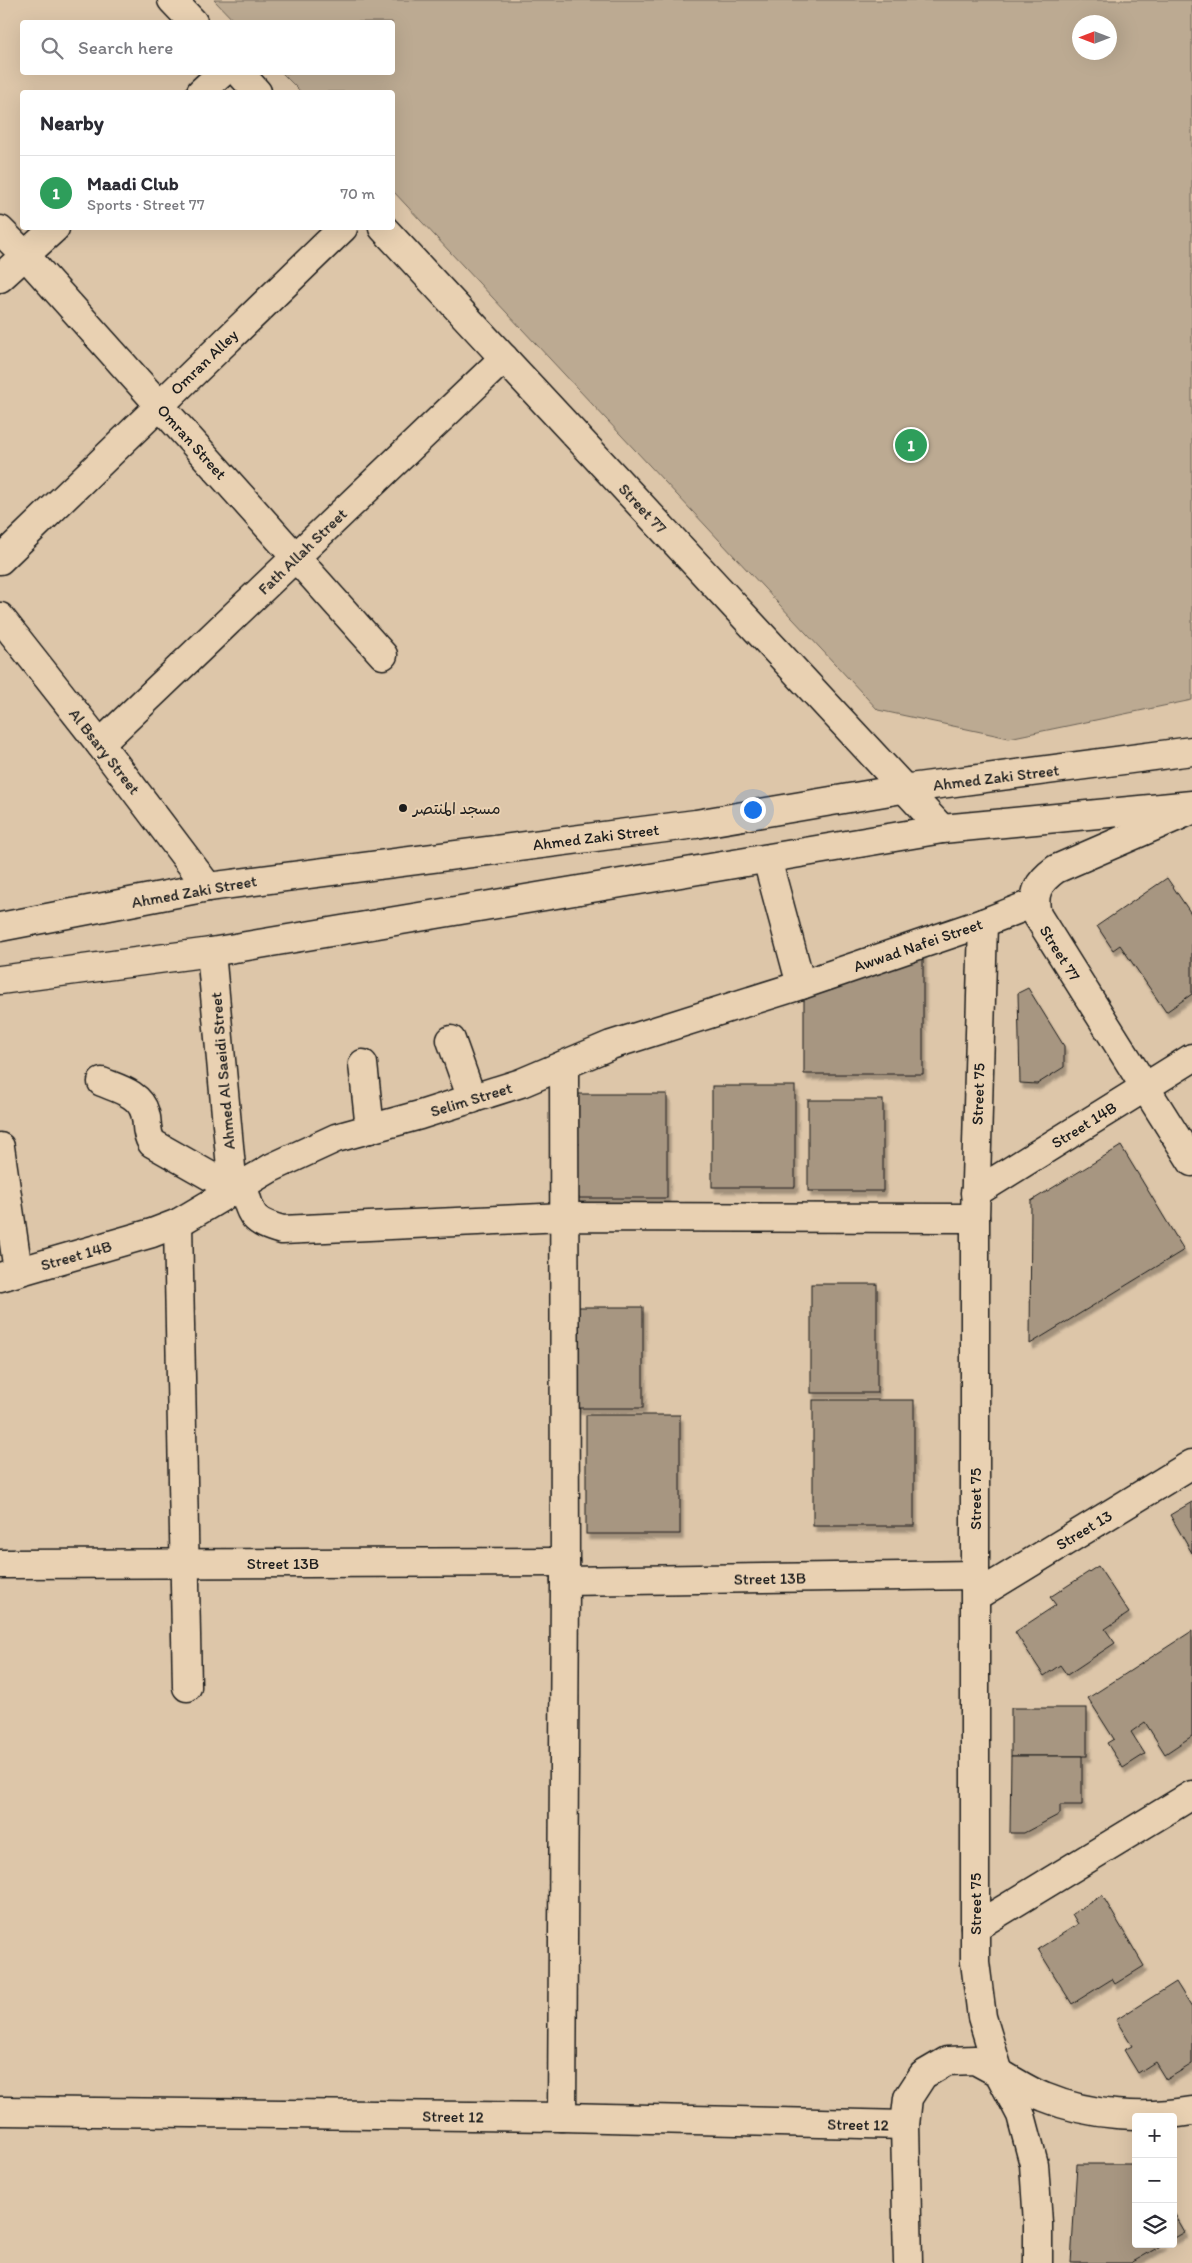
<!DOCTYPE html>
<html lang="en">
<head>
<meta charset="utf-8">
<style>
	:root { --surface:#fff; --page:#f7f7f7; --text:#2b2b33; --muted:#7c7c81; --line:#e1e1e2; --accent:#0b8043 }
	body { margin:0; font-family:Itim,"Playpen Sans Arabic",sans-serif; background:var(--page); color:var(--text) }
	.controls { position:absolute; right:15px; bottom:15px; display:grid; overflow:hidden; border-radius:5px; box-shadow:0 5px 20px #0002 }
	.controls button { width:45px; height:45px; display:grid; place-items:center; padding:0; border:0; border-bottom:1px solid var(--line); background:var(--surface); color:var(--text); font:25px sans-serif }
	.compass { position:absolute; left:1072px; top:15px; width:45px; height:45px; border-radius:50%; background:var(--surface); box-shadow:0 5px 20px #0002; rotate:270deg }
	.you { position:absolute; left:752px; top:809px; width:18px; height:18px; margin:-12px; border:4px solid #fff; border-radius:50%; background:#1a73e8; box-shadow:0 0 0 8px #1a73e833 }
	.badge { display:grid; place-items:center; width:32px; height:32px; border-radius:50%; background:var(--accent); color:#fff; font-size:16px; font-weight:700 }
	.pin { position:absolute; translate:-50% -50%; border:2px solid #fff; box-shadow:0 1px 5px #0006 }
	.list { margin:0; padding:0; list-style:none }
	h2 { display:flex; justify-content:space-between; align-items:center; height:65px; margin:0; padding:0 20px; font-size:21px }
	h2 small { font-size:16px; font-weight:400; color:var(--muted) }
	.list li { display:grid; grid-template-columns:32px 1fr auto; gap:15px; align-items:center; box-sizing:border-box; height:75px; padding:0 20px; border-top:1px solid var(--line) }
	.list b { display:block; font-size:19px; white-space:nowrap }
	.list p { margin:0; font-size:16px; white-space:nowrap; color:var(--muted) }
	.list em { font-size:16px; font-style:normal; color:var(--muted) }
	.icon { flex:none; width:28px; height:28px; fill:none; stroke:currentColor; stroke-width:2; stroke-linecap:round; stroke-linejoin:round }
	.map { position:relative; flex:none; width:1192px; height:2263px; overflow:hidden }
	.search { position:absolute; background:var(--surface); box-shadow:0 5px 20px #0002; left:20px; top:20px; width:375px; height:55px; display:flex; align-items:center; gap:12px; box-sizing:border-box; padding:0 18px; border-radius:5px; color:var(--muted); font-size:19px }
	.panel { position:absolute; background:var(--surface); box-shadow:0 5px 20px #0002; left:20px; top:90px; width:375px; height:140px; border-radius:5px }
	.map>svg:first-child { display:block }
	.green { fill:#bcaa92; stroke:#6c6357; fill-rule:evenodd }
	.building { fill:#a79681; stroke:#1c1c1c; filter:url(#shadow) }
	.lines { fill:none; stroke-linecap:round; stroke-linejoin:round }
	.minor-casing { stroke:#1c1c1c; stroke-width:31 }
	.tertiary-casing { stroke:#1c1c1c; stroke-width:31 }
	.minor { stroke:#e9d1b2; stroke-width:28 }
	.tertiary { stroke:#e9d1b2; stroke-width:28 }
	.poi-dot { fill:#1c1c1c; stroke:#e9d1b2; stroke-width:2 }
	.labels { text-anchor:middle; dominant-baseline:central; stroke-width:4; stroke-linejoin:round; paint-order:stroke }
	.street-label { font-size:16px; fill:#1c1c1c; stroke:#e9d1b2 }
	.poi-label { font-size:16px; fill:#1c1c1c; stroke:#e9d1b2; text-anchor:start }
</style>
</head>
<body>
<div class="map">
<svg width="1192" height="2263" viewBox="0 0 1192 2263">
	<defs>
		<filter id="shadow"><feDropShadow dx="3" dy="5.5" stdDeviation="1" flood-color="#0004"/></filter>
	</defs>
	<rect width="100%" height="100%" fill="#ddc6a9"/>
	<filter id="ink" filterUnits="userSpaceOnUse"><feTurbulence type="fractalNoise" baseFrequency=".02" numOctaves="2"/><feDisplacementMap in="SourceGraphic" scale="10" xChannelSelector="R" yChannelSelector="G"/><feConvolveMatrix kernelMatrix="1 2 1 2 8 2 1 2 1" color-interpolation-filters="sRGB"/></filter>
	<g filter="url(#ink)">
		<path class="green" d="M214 0H1192V700L1009 738 878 710 393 191 392 92H301L282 73 392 72V22H235ZM1110 22V52H1080V22Z"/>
		<g class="building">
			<path d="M1167 878 1192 915V994L1166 1012 1120 945 1113 950 1097 926Z"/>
			<path d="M923 948V1074H804V991Z"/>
			<path d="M1028 988 1064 1046V1067L1037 1084 1020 1083 1018 993Z"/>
			<rect x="712" y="1086" width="83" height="101"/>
			<rect x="576" y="1094" width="91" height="104"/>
			<rect x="808" y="1100" width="75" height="91"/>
			<path d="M1121 1146 1184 1250 1030 1344 1031 1201Z"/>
			<rect x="811" y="1284" width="66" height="109"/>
			<rect x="576" y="1307" width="67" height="101"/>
			<rect x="813" y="1400" width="101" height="126"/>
			<rect x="586" y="1415" width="94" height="119"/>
			<path d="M1192 1502V1553L1170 1515Z"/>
			<path d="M1098 1566 1129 1613 1105 1629 1115 1643 1067 1675 1060 1665 1044 1676 1015 1632 1056 1605 1050 1597Z"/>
			<path d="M1192 1631V1736L1165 1754 1145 1722 1131 1732 1145 1754 1123 1768 1107 1743 1114 1739 1088 1698Z"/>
			<rect x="1011" y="1708" width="76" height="48"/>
			<path d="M1011 1756H1082V1805H1060V1814L1024 1833H1010Z"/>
			<path d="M1102 1895 1144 1966 1115 1984 1112 1979 1072 2004 1038 1949 1078 1924 1072 1914Z"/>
			<path d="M1176 1982 1192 2008V2064L1166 2080 1155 2062 1138 2073 1124 2050 1132 2046 1116 2020Z"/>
			<path d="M1077 2164H1136V2244H1164L1131 2263H1071Z"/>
			<path d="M1173 2211 1185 2232 1173 2239Z"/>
		</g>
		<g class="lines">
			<defs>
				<g id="minor">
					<path d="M172 0 193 22"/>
					<path d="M239 72 257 92"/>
					<path d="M201 92 223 72"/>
					<path d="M383 228 942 829"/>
					<path d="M0 230 25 255 383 655"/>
					<path d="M0 278 55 228"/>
					<path d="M0 560 343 228"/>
					<path d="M0 617 100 744 208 887"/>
					<path d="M100 744 504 358"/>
					<path d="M1192 810 1056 869C1038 882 1032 893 1037 915L1192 1162"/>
					<path d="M767 859 801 985"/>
					<path d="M983 923 975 1218V1962L982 2017 999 2073C1014 2081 1028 2091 1044 2097 1090 2116 1143 2119 1192 2111"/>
					<path d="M211 952 233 1189"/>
					<path d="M451 1040 472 1099"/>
					<path d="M363 1064 370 1129"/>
					<path d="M102 1082C119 1089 140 1094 145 1113 149 1126 144 1129 152 1143L233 1189"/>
					<path d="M0 1147 18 1271"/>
					<path d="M243 1185C251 1215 250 1221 282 1230L564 1217 975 1218"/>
					<path d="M975 1193 1192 1058"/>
					<path d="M178 1223 187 1687"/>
					<path d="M0 1277 152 1233 178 1223 271 1168 336 1138 420 1115 521 1083 611 1045 801 985 983 923 1034 903"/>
					<path d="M0 1564 565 1562"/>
					<path d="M565 1581 975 1575"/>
					<path d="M976 1596 1192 1464"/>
					<path d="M975 1927 1192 1795"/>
					<path d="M0 2111 562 2117 905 2125"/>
					<path d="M562 2117 565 1581 564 1065"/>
					<path d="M908 2263 905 2125 908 2098 923 2075 947 2061 975 2060 999 2073 1021 2115 1034 2164 1038 2223V2263"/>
				</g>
				<g id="tertiary">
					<path d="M0 927 208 887 696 824 902 789 1192 751"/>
					<path d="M0 980 211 952 942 829 1192 805"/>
				</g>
			</defs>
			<use href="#minor" class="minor-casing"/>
			<use href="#tertiary" class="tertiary-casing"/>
			<use href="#minor" class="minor"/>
			<use href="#tertiary" class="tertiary"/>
		</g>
	</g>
	<circle class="poi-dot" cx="403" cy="808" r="5"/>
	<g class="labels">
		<g class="street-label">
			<text transform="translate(204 362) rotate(-44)">Omran Alley</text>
			<text transform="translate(192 442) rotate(48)">Omran Street</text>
			<text transform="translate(643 508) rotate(47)">Street 77</text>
			<text transform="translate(302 551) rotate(-44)">Fath Allah Street</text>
			<text transform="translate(105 751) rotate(52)">Al Bsary Street</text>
			<text transform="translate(996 777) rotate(-7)">Ahmed Zaki Street</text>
			<text transform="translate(596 837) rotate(-7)">Ahmed Zaki Street</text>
			<text transform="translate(194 891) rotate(-10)">Ahmed Zaki Street</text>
			<text transform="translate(918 945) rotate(-19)">Awwad Nafei Street</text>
			<text transform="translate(1060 953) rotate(58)">Street 77</text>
			<text transform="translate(222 1071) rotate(-95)">Ahmed Al Saeidi Street</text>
			<text transform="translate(978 1094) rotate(-88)">Street 75</text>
			<text transform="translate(471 1099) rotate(-17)">Selim Street</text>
			<text transform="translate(1084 1125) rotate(-32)">Street 14B</text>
			<text transform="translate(76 1255) rotate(-16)">Street 14B</text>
			<text transform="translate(975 1499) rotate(-90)">Street 75</text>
			<text transform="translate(1084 1530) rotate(-31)">Street 13</text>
			<text x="283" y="1563">Street 13B</text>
			<text transform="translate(770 1578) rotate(-1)">Street 13B</text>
			<text transform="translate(975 1904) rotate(-90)">Street 75</text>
			<text transform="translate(453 2116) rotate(1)">Street 12</text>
			<text transform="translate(858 2124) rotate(1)">Street 12</text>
		</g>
		<g class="poi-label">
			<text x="413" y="808">مسجد المنتصر</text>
		</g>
	</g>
</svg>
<div class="controls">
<button>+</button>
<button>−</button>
<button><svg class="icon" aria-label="layers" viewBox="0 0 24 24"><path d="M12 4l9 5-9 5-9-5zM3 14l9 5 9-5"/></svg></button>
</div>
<svg class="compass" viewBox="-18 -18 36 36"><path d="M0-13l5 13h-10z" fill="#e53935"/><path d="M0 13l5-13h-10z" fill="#7c7c81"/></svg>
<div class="you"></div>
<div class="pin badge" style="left:911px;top:445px;background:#2e9e5b">1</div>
<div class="search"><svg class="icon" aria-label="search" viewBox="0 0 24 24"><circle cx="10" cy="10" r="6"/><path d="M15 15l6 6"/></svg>Search here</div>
<section class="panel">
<h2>Nearby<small></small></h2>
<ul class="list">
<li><span class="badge" style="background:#2e9e5b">1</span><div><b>Maadi Club</b><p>Sports · Street 77</p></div><em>70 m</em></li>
</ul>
</section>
</div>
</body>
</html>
